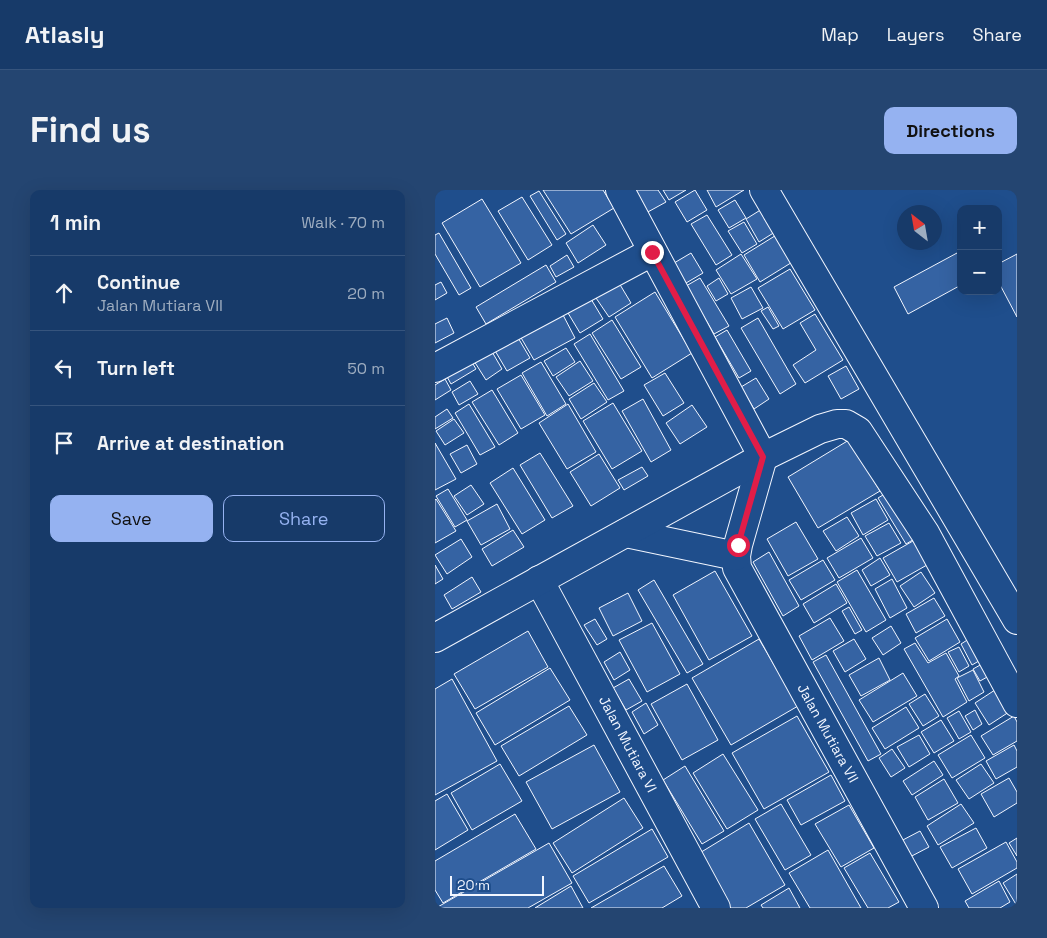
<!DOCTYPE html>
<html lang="en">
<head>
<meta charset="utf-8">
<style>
	:root { --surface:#173a69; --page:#244571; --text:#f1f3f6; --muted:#9eadc0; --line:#36547d; --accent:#95b2f1 }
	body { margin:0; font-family:"Space Grotesk",sans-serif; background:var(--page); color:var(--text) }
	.controls { position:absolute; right:15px; top:15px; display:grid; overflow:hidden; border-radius:10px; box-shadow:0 5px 20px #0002 }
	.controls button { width:45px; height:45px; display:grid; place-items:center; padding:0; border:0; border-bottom:1px solid var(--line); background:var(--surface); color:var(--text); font:25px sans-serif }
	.compass { position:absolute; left:462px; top:15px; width:45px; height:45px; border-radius:50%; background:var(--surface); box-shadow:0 5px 20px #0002; rotate:329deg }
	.scale { position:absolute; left:15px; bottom:12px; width:94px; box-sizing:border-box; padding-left:5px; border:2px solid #f2f6ff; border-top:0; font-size:14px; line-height:18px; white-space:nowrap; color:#f2f6ff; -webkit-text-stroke:4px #1f4e8c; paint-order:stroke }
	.stop { position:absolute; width:15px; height:15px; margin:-11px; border:4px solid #e11d48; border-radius:50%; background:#fff }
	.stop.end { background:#e11d48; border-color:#fff; box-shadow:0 1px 5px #0008 }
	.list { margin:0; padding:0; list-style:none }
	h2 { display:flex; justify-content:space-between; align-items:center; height:65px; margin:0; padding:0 20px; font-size:21px }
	h2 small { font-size:16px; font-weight:400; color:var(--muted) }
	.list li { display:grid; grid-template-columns:32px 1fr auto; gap:15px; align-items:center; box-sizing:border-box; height:75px; padding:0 20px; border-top:1px solid var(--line) }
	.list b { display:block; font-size:19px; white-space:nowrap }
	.list p { margin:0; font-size:16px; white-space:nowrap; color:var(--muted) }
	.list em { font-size:16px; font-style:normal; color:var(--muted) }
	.actions { display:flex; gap:10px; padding:15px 20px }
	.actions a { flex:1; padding:11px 0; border:1px solid var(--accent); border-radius:10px; text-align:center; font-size:18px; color:var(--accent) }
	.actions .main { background:var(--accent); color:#111 }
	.icon { flex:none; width:28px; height:28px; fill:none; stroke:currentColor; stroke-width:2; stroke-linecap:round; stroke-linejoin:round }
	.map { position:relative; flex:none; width:582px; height:718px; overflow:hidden; border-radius:10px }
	header { display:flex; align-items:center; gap:30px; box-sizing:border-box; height:70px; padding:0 25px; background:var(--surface); border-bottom:1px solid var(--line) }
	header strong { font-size:24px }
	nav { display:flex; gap:28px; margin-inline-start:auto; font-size:18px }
	.intro { display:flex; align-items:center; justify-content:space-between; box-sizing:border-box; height:120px; padding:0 30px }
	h1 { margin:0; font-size:35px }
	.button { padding:12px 22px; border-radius:10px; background:var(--accent); color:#111; font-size:18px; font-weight:700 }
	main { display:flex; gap:30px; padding:0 30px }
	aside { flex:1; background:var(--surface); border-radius:10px; box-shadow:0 5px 20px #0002 }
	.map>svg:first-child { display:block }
	.building { fill:#3563a3; stroke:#f2f6ff }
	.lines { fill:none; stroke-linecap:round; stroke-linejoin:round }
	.minor-casing { stroke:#f2f6ff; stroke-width:30 }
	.minor { stroke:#1f4e8c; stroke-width:28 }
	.route { stroke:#e11d48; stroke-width:6 }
	.labels { text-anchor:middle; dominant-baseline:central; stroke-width:4; stroke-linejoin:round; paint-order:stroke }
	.street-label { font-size:14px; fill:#f2f6ff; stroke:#1f4e8c }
</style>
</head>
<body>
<header>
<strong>Atlasly</strong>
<nav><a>Map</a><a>Layers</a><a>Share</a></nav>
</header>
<div class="intro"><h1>Find us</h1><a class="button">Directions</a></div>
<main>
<aside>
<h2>1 min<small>Walk · 70 m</small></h2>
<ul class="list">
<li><svg class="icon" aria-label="ahead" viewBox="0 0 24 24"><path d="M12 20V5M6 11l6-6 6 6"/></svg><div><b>Continue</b><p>Jalan Mutiara VII</p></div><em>20 m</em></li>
<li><svg class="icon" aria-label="left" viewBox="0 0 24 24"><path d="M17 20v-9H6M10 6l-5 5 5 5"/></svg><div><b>Turn left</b></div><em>50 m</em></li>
<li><svg class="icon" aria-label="arrive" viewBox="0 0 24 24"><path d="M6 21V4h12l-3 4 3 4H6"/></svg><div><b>Arrive at destination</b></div></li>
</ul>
<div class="actions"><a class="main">Save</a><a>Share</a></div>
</aside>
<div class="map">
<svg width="582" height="718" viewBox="0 0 582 718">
	<rect width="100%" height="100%" fill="#1f4e8c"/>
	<g class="building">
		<path d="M108 0H168L179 18 136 44Z"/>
		<path d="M197 0H223L231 12 211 23Z"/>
		<path d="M228 0H251L234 10Z"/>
		<path d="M260 0 272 20 252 32 240 12Z"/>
		<path d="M272 0H309L281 17Z"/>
		<path d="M104 1 131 44 122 50 95 6Z"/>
		<path d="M87 7 117 55 93 70 63 21Z"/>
		<path d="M47 9 86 73 45 97 7 33Z"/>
		<path d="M300 10 311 28 294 38 283 20Z"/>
		<path d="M327 19 340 42 324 52 311 29Z"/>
		<path d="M272 25 297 65 281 75 256 34Z"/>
		<path d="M309 32 322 54 307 63 293 41Z"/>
		<path d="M158 35 171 55 143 73 131 53Z"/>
		<path d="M4 43 36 98 24 105 0 64V45Z"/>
		<path d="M343 44 359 71 325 92 309 65Z"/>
		<path d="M256 63 268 83 246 96 234 76Z"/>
		<path d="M522 63 526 70V95L473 124 459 97Z"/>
		<path d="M306 64 322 89 296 104 281 80Z"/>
		<path d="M582 64V127L563 91V74Z"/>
		<path d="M132 65 139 77 121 87 115 76Z"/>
		<path d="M111 75 121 92 51 134 41 117Z"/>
		<path d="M355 79 380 120 348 139 323 98Z"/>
		<path d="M265 88 294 136 279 144 251 96Z"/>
		<path d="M284 88 293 104 281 111 272 96Z"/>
		<path d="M6 92 12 103 0 110V95Z"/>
		<path d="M184 93 196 113 174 127 161 108Z"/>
		<path d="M316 97 328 118 307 129 296 108Z"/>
		<path d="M220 102 257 163 217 188 180 127Z"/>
		<path d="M156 109 168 129 145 143 133 123Z"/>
		<path d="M333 117 344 136 338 139 326 121Z"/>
		<path d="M127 123 140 148 99 170 85 146Z"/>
		<path d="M380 124 408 170 370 193 358 175 381 160 365 133Z"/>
		<path d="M12 128 19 143 0 153V134Z"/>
		<path d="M323 128 361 194 345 204 306 138Z"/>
		<path d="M177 130 206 177 186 189 157 143Z"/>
		<path d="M292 140 316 181 304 188 280 147Z"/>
		<path d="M155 144 189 201 173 210 139 154Z"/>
		<path d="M82 146 95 168 72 181 59 159Z"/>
		<path d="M131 158 140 172 118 186 109 171Z"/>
		<path d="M56 160 67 179 51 190 39 171Z"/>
		<path d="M35 169 41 179 16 194 10 183Z"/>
		<path d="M145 171 158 191 134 206 121 187Z"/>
		<path d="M106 172 131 214 112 226 87 183Z"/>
		<path d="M411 176 424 199 406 209 393 186Z"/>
		<path d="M230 183 249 213 228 226 209 195Z"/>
		<path d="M86 185 110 225 86 239 62 199Z"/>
		<path d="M321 188 334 209 319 219 306 197Z"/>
		<path d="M10 189 16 200 0 210V195Z"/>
		<path d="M35 191 43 204 24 215 17 202Z"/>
		<path d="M159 193 172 212 146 229 134 209Z"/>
		<path d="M57 200 83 243 64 255 37 212Z"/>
		<path d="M208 209 236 260 216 272 187 221Z"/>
		<path d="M178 213 207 261 177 279 148 231Z"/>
		<path d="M34 214 60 257 45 265 20 223Z"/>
		<path d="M133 214 161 262 132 279 104 233Z"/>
		<path d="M257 215 272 237 245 254 231 233Z"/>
		<path d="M12 219 18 228 0 239V227Z"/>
		<path d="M19 229 29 243 10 255 1 241Z"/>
		<path d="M414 250 445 301 383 338 353 287Z"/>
		<path d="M0 253 21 289 0 300Z"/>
		<path d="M32 255 42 274 26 283 15 264Z"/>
		<path d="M105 263 138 316 117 328 85 275Z"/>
		<path d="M164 264 185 298 156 316 135 282Z"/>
		<path d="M207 277 213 286 189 300 183 290Z"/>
		<path d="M78 278 110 330 87 344 55 293Z"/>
		<path d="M36 295 49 314 32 325 19 306Z"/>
		<path d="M13 299 32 330 20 337 1 306Z"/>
		<path d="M453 302 481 348 471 354 443 308Z"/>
		<path d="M1 309 21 341 0 353V310Z"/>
		<path d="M441 309 453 330 428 345 416 323Z"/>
		<path d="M62 314 75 339 46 355 32 331Z"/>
		<path d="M412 327 424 346 401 361 388 341Z"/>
		<path d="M361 332 383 369 353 386 332 349Z"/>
		<path d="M454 333 466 353 442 366 430 346Z"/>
		<path d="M78 340 89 357 57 376 47 359Z"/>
		<path d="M485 347 499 371 462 392 448 368Z"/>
		<path d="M426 348 438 368 404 388 392 368Z"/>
		<path d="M26 349 37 367 12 384 0 365Z"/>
		<path d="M334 362 364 416 348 426 318 372Z"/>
		<path d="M445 368 455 385 436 396 427 380Z"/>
		<path d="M388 370 400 390 366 410 354 390Z"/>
		<path d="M0 375 8 389 0 394Z"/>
		<path d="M422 380 451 430 431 442 402 392Z"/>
		<path d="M280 381 317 446 274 470 238 405Z"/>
		<path d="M486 382 500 403 479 417 465 396Z"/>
		<path d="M37 387 46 402 17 419 9 405Z"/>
		<path d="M457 389 472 418 455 428 440 399Z"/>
		<path d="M219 390 268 474 252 483 203 400Z"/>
		<path d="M401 394 412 413 379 433 368 414Z"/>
		<path d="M193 403 207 431 178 446 164 418Z"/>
		<path d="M499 408 510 426 481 443 471 424Z"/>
		<path d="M414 417 427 440 420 444 407 421Z"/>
		<path d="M395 428 409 451 377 470 364 446Z"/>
		<path d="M160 429 172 449 162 455 149 435Z"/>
		<path d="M512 429 525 452 494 471 480 448Z"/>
		<path d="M217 433 245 484 212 502 184 450Z"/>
		<path d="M456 436 466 453 448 465 437 448Z"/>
		<path d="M93 441 113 477 40 519 19 484Z"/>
		<path d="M537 447 549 468 537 475 526 454Z"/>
		<path d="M324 449 363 516 296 555 257 488Z"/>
		<path d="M419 449 431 469 410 482 398 461Z"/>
		<path d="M480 453 493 473 511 463 524 486 520 489 532 512 508 527 469 459Z"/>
		<path d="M524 457 534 476 524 482 513 462Z"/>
		<path d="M185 462 195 480 179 490 169 472Z"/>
		<path d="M391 465 446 564 433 571 378 472Z"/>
		<path d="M444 468 455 490 426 506 414 485Z"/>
		<path d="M547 474 554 486 545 491 538 479Z"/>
		<path d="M115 478 135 510 60 555 41 523Z"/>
		<path d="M538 480 549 502 534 511 522 488Z"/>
		<path d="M468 483 482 506 438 532 424 510Z"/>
		<path d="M17 489 62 571 0 605V499Z"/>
		<path d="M194 489 207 511 191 520 178 498Z"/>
		<path d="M252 494 283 550 247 570 216 514Z"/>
		<path d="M563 498 577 520 554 535 540 513Z"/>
		<path d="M490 504 504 526 488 536 474 514Z"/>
		<path d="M211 513 223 535 209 544 197 522Z"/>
		<path d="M134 516 152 545 84 586 66 556Z"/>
		<path d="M471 517 484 538 450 559 437 538Z"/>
		<path d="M540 520 547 534 538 540 530 526Z"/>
		<path d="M524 521 536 542 524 549 512 528Z"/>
		<path d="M362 526 394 582 329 619 297 563Z"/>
		<path d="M579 526 582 532V551L558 565 546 546Z"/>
		<path d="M506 530 519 551 499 563 486 542Z"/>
		<path d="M484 545 495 564 474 577 462 557Z"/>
		<path d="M536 545 550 568 517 588 503 565Z"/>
		<path d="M159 555 185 602 117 639 91 592Z"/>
		<path d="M579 555 582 561V577L561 589 551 571Z"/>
		<path d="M457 559 470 578 456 587 444 568Z"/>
		<path d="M288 564 323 620 292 639 258 583Z"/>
		<path d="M499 571 508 585 477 605 468 591Z"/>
		<path d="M65 574 87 611 37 640 16 603Z"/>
		<path d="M546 574 559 593 534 609 521 590Z"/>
		<path d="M250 576 289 641 267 654 228 590Z"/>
		<path d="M396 585 410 611 366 635 352 610Z"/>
		<path d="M574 588 582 602V613L559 627 546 604Z"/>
		<path d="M509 589 523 613 493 630 480 607Z"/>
		<path d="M12 604 33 640 0 660V611Z"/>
		<path d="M189 608 208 638 137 683 118 653Z"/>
		<path d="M346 614 376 665 350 680 320 629Z"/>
		<path d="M526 614 539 633 503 655 492 636Z"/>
		<path d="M414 615 439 658 406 677 380 634Z"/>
		<path d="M80 624 101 659 8 713 0 700V671Z"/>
		<path d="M314 633 350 695 311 718H294L263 664Z"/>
		<path d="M541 638 552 658 517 678 505 657Z"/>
		<path d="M217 639 233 667 154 713 138 686Z"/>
		<path d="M485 641 494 657 473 668 464 652Z"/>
		<path d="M582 648V666L574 653Z"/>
		<path d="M571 652 582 672V678L537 704 523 679Z"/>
		<path d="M114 653 137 693 93 718H1Z"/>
		<path d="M393 660 426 718H375L354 683Z"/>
		<path d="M435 663 464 712 453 718H433L409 678Z"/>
		<path d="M229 676 247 706 227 718H156Z"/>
		<path d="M582 684V716L568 693Z"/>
		<path d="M564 691 575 712 565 718H534L530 711Z"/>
		<path d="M136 696 148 718H100Z"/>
		<path d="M354 698 365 718H328L326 715Z"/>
	</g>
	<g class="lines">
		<defs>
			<g id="minor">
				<path d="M185 0 328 267"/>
				<path d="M329 0 582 430"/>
				<path d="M0 178 217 62"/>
				<path d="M328 267 303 355 301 366 302 378 489 718"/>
				<path d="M191 343 301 366"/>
				<path d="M104 390 281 718"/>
				<path d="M0 448 328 267 385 239 402 234H411L423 241 490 343 582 513"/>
			</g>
		</defs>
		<use href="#minor" class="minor-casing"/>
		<use href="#minor" class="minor"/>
	</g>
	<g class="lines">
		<path class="route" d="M217 62 328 267 303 355"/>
	</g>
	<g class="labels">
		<g class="street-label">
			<text transform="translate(393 543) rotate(61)">Jalan Mutiara VII</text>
			<text transform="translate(193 554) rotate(62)">Jalan Mutiara VI</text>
		</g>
	</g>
</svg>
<div class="controls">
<button>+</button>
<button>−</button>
</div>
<svg class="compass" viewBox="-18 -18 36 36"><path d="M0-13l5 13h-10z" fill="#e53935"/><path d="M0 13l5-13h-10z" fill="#9eadc0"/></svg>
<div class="scale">20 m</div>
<div class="stop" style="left:303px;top:355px"></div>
<div class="stop end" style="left:217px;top:62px"></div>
</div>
</main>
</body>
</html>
